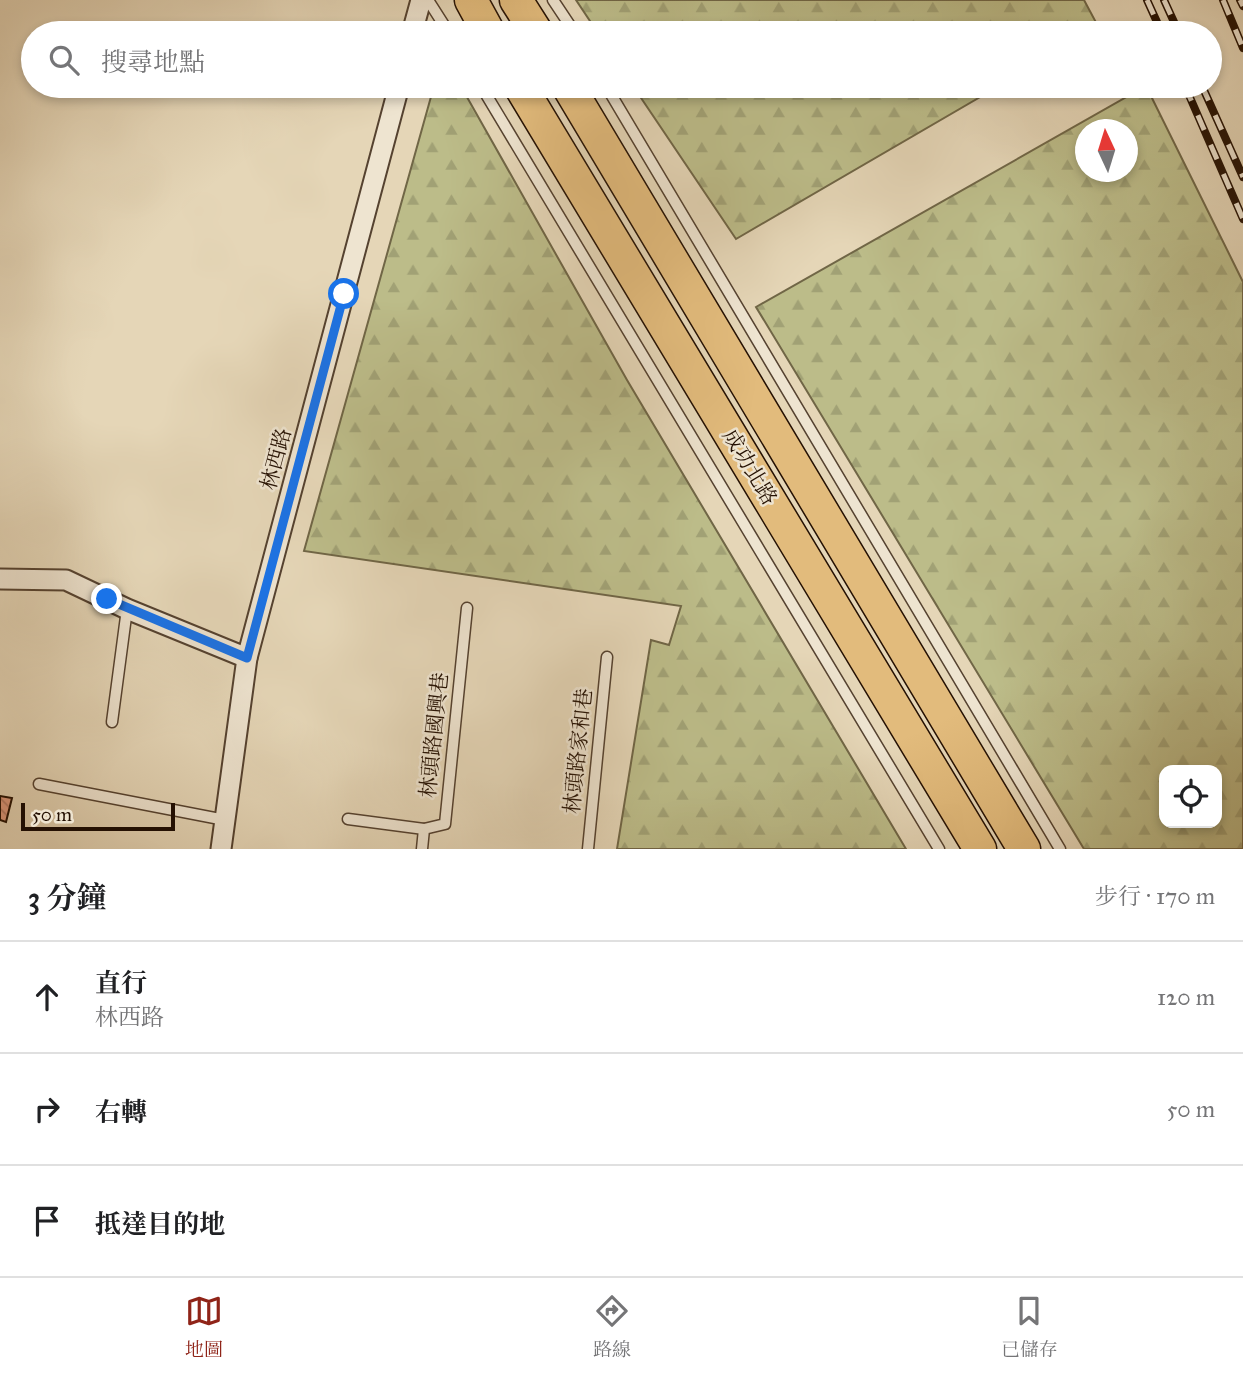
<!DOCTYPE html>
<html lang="zh-TW">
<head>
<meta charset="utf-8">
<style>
	:root { --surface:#fff; --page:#f6f6f6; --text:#202124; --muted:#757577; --line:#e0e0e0; --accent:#8f2418 }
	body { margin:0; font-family:"IM FELL Great Primer","Noto Serif TC",serif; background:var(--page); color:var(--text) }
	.controls { position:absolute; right:21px; bottom:21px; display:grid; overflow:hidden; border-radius:14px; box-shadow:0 4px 10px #0003 }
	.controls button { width:63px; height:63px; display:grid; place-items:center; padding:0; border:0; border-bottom:2px solid var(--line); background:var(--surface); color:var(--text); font:35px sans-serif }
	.compass { position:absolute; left:1075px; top:119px; width:63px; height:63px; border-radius:50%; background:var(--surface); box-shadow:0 4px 10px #0003; rotate:356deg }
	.scale { position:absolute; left:21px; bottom:18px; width:154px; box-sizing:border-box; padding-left:7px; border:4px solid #251103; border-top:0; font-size:19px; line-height:24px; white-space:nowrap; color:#251103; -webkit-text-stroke:5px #eee4d0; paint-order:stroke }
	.stop { position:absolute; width:21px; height:21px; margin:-16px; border:5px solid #1a73e8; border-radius:50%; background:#fff }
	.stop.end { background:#1a73e8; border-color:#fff; box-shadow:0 2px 7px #0008 }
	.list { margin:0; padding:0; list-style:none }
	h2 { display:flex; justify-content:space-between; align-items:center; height:91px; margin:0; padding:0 28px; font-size:30px }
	h2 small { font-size:23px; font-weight:400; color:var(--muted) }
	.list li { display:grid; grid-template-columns:46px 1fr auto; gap:21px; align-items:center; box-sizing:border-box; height:112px; padding:0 28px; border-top:2px solid var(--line) }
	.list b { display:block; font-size:26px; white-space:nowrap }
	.list p { margin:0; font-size:23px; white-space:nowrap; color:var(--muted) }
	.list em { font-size:23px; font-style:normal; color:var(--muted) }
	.icon { flex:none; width:38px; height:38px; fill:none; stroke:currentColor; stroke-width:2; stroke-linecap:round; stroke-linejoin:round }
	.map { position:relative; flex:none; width:1243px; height:849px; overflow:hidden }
	.search { position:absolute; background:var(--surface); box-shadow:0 4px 10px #0003; left:21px; right:21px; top:21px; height:77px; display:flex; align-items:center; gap:18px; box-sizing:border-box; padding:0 24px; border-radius:38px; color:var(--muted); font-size:26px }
	.sheet { height:427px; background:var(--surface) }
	nav { display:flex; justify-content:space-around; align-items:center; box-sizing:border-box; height:98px; border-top:2px solid var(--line); background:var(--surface); font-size:19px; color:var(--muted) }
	nav a { display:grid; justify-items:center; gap:4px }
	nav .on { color:var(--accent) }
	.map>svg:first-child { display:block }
	.forest { fill:url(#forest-firs); stroke:#706646; stroke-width:2; fill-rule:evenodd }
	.building { fill:url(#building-back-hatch); stroke:#251103; stroke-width:2 }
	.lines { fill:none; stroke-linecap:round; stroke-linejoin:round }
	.service-casing { stroke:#554230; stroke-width:13 }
	.minor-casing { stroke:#554230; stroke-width:23 }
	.primary-casing { stroke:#251103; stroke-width:35 }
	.service { stroke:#eee4d0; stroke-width:10 }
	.minor { stroke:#eee4d0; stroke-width:19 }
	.primary { stroke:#e2bb7c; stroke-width:32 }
	.rail-casing { stroke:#251103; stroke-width:8 }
	.rail { stroke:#eee4d0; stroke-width:5; stroke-dasharray:16; stroke-linecap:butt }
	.route { stroke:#1a73e8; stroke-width:9 }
	.labels { text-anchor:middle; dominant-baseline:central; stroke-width:5; stroke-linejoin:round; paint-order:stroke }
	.street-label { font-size:21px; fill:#251103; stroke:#eee4d0 }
</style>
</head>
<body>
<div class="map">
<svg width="1243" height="849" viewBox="0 0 1243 849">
	<defs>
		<pattern id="forest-firs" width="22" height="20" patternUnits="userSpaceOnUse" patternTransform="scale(1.75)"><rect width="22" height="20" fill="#bcbc89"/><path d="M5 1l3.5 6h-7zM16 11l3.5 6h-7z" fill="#a1a175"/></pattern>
		<pattern id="building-back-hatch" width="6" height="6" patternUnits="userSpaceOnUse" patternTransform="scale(1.75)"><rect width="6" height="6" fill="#df9a7e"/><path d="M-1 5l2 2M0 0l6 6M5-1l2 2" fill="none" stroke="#b57c65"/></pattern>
	</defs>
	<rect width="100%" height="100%" fill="#e5d6b7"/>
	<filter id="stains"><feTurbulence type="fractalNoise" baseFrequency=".00286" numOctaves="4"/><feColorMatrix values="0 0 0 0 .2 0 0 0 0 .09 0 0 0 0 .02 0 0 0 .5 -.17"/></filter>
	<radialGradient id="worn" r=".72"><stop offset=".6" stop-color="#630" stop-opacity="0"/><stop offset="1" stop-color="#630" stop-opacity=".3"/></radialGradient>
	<g class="forest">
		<path d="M576 0H1084L1099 28 1090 33H598Z"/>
		<path d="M434 86H451L463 90 627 380 906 849H617L651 640 669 645 681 606 304 551Z"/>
		<path d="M633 86H999L736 239Z"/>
		<path d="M1146 86 1243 282V849H1084L756 307ZM1086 130H1128V172H1086ZM1217 770V823H1164V770Z"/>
	</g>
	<path class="building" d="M0 796 12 798 6 822 0 820Z"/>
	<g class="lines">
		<defs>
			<g id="service">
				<path d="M428 0 449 33"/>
				<path d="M553 0 575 33"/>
				<path d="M481 86 939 849"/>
				<path d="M606 86 1060 849"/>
				<path d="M112 722 127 609"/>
				<path d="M39 784 225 820"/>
				<path d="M348 819 424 829"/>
				<path d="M422 849 424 829 445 824 467 608"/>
				<path d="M588 849 607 657"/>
			</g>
			<g id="minor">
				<path d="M412 33 421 0"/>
				<path d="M0 579 66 580 127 609 247 658"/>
				<path d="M221 849 247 658 399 86"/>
			</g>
			<g id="primary">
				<path d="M471 0 489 33"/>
				<path d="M516 0 537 33"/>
				<path d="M520 86 980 849"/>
				<path d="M568 86 1024 849"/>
			</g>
		</defs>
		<use href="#service" class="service-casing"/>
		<use href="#minor" class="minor-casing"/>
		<use href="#primary" class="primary-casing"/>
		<use href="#service" class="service"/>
		<use href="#minor" class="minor"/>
		<use href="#primary" class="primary"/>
		<defs>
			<g id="rail">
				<path d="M1147 0 1162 33"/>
				<path d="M1164 0 1179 33"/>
				<path d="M1223 0 1243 48"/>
				<path d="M1240 0 1243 6"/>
				<path d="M1185 86 1243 219"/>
				<path d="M1202 86 1243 177"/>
			</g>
		</defs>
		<use href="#rail" class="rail-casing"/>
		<use href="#rail" class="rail"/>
	</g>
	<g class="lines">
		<path class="route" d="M107 599 247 658 344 294"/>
	</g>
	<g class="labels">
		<g class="street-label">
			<text transform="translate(276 459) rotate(-75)">林西路</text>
			<text transform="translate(750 467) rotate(59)">成功北路</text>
			<text transform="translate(434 735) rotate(-84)">林頭路國興巷</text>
			<text transform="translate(578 751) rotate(-84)">林頭路家和巷</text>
		</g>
	</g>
	<rect width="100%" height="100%" filter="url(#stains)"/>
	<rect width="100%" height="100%" fill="url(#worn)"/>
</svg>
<div class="controls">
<button><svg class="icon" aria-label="locate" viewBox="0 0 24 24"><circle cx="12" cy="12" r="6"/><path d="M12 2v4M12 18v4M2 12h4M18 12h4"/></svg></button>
</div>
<svg class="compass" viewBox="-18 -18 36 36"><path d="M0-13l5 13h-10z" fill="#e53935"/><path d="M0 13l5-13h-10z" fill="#757577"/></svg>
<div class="scale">50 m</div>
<div class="stop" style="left:344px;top:294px"></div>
<div class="stop end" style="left:107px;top:599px"></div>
<div class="search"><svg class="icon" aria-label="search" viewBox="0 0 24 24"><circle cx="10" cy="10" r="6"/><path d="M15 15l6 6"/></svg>搜尋地點</div>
</div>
<section class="sheet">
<h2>3 分鐘<small>步行 · 170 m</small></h2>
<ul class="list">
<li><svg class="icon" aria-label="ahead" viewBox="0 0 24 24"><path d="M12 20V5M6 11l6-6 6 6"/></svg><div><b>直行</b><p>林西路</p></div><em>120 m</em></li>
<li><svg class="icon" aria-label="right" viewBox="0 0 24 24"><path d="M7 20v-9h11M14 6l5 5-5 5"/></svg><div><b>右轉</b></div><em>50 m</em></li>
<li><svg class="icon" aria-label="arrive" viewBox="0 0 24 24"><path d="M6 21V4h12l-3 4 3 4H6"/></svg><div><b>抵達目的地</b></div></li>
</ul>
</section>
<nav>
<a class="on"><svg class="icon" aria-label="map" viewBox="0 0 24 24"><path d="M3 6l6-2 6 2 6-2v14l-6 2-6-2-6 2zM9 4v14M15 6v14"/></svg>地圖</a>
<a><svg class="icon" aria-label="directions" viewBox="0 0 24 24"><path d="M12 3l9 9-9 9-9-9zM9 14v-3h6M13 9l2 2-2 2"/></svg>路線</a>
<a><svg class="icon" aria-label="saved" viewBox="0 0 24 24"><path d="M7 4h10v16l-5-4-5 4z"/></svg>已儲存</a>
</nav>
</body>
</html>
